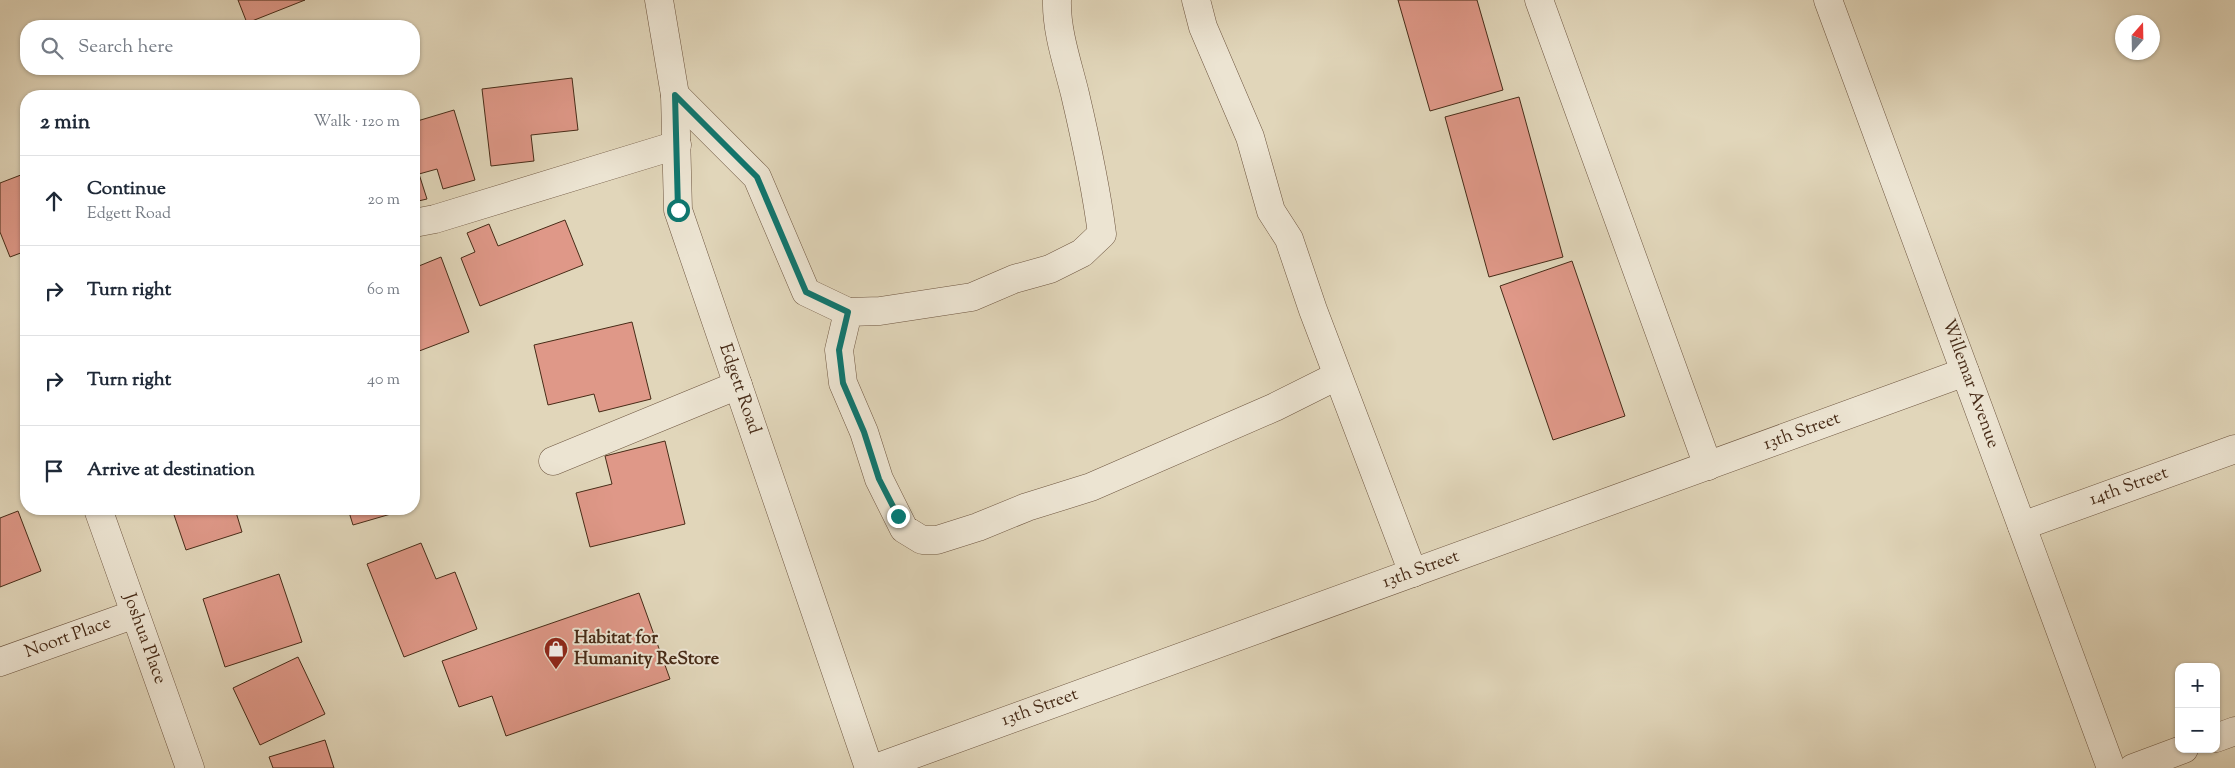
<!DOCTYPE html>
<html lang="en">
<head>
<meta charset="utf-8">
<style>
	:root { --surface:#fff; --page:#f2f2f3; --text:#1f2937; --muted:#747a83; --line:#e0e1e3 }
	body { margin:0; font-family:"Sorts Mill Goudy",serif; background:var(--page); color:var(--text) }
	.controls { position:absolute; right:15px; bottom:15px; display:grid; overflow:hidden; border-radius:10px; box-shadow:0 1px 4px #0004 }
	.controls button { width:45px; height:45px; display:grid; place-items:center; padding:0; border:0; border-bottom:1px solid var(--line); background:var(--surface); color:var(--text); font:25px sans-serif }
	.compass { position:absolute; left:2115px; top:15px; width:45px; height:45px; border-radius:50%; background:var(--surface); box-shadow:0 1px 4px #0004; rotate:20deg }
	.stop { position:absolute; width:15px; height:15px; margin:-11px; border:4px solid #0f766e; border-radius:50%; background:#fff }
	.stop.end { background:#0f766e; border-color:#fff; box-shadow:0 1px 5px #0008 }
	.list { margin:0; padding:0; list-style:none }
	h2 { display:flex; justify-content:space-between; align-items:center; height:65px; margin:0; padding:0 20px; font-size:21px }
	h2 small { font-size:16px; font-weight:400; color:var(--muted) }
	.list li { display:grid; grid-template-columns:32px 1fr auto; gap:15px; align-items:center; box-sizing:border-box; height:90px; padding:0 20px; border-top:1px solid var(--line) }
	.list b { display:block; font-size:19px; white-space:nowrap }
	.list p { margin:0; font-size:16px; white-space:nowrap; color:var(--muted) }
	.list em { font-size:16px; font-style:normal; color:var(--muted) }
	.icon { flex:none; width:28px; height:28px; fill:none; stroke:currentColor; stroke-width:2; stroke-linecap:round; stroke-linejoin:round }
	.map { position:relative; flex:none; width:2235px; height:768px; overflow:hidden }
	.search { position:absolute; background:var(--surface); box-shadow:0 1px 4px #0004; left:20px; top:20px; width:400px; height:55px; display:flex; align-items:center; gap:12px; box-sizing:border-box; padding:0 18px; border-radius:20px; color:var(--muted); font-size:19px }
	.panel { position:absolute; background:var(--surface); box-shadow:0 1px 4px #0004; left:20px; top:90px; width:400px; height:425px; border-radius:20px }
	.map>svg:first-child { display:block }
	.building { fill:#df9888; stroke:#472b17 }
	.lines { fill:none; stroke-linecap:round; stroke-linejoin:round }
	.minor-casing { stroke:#6e5640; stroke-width:29 }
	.minor { stroke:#ece4d2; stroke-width:28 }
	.route { stroke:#0f766e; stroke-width:6 }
	.labels { text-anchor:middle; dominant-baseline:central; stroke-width:4; stroke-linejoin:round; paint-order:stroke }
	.street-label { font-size:18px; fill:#472b17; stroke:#ece4d2 }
	.poi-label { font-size:18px; font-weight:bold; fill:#472b17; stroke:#ece4d2; text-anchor:start }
</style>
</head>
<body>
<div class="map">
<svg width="2235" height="768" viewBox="0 0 2235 768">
	<rect width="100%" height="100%" fill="#e1d6ba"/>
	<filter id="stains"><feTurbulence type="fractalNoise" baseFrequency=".004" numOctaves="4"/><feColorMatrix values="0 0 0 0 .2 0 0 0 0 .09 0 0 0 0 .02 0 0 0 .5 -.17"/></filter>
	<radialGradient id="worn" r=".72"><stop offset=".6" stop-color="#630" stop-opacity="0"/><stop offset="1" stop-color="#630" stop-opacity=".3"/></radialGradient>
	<g class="building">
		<path d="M238 0H305L247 23Z"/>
		<path d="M1398 0H1477L1503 90 1430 111Z"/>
		<path d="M572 78 578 130 531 135 534 161 491 166 482 89Z"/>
		<path d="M1519 97 1563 257 1489 277 1445 117Z"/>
		<path d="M454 110 475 180 443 189 437 169 419 174 427 199 414 202V122Z"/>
		<path d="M26 173V251L10 257 0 232V183Z"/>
		<path d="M565 220 583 265 480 306 461 258 475 252 467 233 489 224 498 246Z"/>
		<path d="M441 257 469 332 414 353V293L416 292 414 268Z"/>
		<path d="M1572 261 1625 416 1553 440 1500 286Z"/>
		<path d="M632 322 651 399 599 412 594 394 548 405 534 345Z"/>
		<path d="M665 441 685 524 590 547 576 493 612 484 605 456Z"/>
		<path d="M172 509H235L242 532 186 550Z"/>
		<path d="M348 509H408L353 525Z"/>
		<path d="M18 511 41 571 0 587V518Z"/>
		<path d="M421 543 436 579 455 572 477 629 404 657 367 564Z"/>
		<path d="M279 574 302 642 225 667 203 599Z"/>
		<path d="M639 593 670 679 506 736 492 696 459 707 442 661Z"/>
		<path d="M298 657 325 714 260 745 233 688Z"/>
		<path d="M325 740 334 768H273L269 757Z"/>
	</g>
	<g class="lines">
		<defs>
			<g id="minor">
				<path d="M659 0 675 95 678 210 869 768"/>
				<path d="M1057 0C1056 31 1068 65 1075 94 1086 141 1096 187 1102 234L1082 253 1050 269 1014 279 972 297 880 311 848 312 839 350 843 383 864 432 879 479 904 529 922 540H937L978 527 1027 507 1091 487 1275 407 1337 376"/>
				<path d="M1196 0 1203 27 1250 137 1271 211 1289 239 1313 310 1413 573"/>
				<path d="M1539 0 1708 466"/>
				<path d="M1828 0 2111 768"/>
				<path d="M675 95 757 177 806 292 848 312"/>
				<path d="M414 223 435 219 677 145"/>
				<path d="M553 461 738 385"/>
				<path d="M98 509 190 768"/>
				<path d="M2022 526 2235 449"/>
				<path d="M0 662 135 614"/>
				<path d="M2216 738 2235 731"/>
				<path d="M876 768 1965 372"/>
				<path d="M2133 768 2184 749"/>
			</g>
		</defs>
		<use href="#minor" class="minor-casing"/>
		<use href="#minor" class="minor"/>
	</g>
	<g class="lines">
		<path class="route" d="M678 210 675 95 757 177 806 292 848 312 839 350 843 383 864 432 879 479 898 516"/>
	</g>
	<defs>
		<symbol id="shop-pin" viewBox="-11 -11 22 30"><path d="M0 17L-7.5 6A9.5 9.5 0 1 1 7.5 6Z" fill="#8f2418" stroke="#ece4d2"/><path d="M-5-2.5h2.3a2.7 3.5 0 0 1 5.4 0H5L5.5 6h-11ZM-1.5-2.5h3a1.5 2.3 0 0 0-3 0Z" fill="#fff"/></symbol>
	</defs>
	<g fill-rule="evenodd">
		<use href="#shop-pin" x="542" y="635" width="28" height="38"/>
	</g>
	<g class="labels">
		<g class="street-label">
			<text transform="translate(1970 384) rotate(70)">Willemar Avenue</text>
			<text transform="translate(739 389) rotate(71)">Edgett Road</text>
			<text transform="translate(1802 432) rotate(-20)">13th Street</text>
			<text transform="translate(2129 487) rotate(-20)">14th Street</text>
			<text transform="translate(1421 570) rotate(-20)">13th Street</text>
			<text transform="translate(68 638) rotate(-20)">Noort Place</text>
			<text transform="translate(144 639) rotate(70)">Joshua Place</text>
			<text transform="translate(1040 708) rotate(-20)">13th Street</text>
		</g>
		<g class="poi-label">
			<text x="574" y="639">Habitat for<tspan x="574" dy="21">Humanity ReStore</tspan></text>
		</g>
	</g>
	<rect width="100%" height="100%" filter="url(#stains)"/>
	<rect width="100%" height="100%" fill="url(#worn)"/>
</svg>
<div class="controls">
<button>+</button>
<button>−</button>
</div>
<svg class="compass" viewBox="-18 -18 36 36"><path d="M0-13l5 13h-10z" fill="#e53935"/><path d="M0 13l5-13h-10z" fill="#747a83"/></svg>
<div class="stop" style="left:678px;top:210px"></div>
<div class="stop end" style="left:898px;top:516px"></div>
<div class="search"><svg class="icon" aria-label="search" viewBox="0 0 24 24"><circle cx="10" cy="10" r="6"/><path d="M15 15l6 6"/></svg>Search here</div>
<section class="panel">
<h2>2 min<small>Walk · 120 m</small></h2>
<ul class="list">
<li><svg class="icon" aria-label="ahead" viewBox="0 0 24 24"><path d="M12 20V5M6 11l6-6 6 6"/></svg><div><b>Continue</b><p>Edgett Road</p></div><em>20 m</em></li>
<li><svg class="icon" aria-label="right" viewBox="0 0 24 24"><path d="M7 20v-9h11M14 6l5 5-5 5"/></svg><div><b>Turn right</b></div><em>60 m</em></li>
<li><svg class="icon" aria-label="right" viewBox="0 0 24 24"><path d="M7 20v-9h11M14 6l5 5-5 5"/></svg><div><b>Turn right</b></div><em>40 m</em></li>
<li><svg class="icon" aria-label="arrive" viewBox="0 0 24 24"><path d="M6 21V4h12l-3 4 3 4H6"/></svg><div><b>Arrive at destination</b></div></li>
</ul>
</section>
</div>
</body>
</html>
